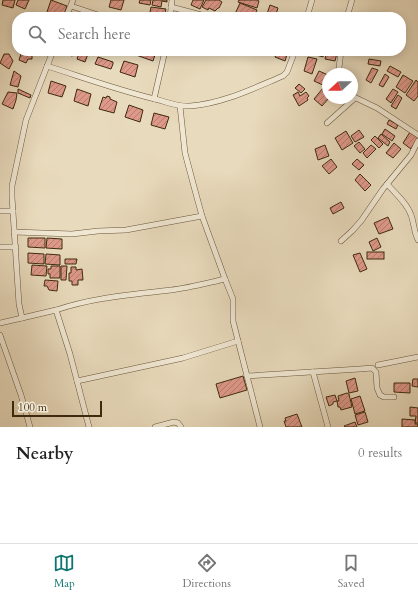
<!DOCTYPE html>
<html lang="en">
<head>
<meta charset="utf-8">
<style>
	:root { --surface:#fff; --page:#f2f2f2; --text:#222; --muted:#767676; --line:#e0e0e0; --accent:#0f766e }
	body { margin:0; font-family:Cardo,serif; background:var(--page); color:var(--text) }
	.compass { position:absolute; left:322px; top:68px; width:36px; height:36px; border-radius:50%; background:var(--surface); box-shadow:0 2px 10px #0003; rotate:248deg }
	.scale { position:absolute; left:12px; bottom:10px; width:90px; box-sizing:border-box; padding-left:4px; border:2px solid #3e2a0e; border-top:0; font-size:11px; line-height:14px; white-space:nowrap; color:#3e2a0e; -webkit-text-stroke:3px #f0e7d3; paint-order:stroke }
	.list { margin:0; padding:0; list-style:none }
	h2 { display:flex; justify-content:space-between; align-items:center; height:52px; margin:0; padding:0 16px; font-size:17px }
	h2 small { font-size:13px; font-weight:400; color:var(--muted) }
	.icon { flex:none; width:22px; height:22px; fill:none; stroke:currentColor; stroke-width:2; stroke-linecap:round; stroke-linejoin:round }
	.map { position:relative; flex:none; width:418px; height:427px; overflow:hidden }
	.search { position:absolute; background:var(--surface); box-shadow:0 2px 10px #0003; left:12px; right:12px; top:12px; height:44px; display:flex; align-items:center; gap:10px; box-sizing:border-box; padding:0 14px; border-radius:16px; color:var(--muted); font-size:15px }
	.sheet { height:116px; background:var(--surface) }
	nav { display:flex; justify-content:space-around; align-items:center; box-sizing:border-box; height:56px; border-top:1px solid var(--line); background:var(--surface); font-size:11px; color:var(--muted) }
	nav a { display:grid; justify-items:center; gap:2px }
	nav .on { color:var(--accent) }
	.map>svg:first-child { display:block }
	.building { fill:url(#building-hatch); stroke:#3e2a0e }
	.lines { fill:none; stroke-linecap:round; stroke-linejoin:round }
	.street-casing { stroke:#68563a; stroke-width:6 }
	.street { stroke:#f0e7d3; stroke-width:5 }
</style>
</head>
<body>
<div class="map">
<svg width="418" height="427" viewBox="0 0 418 427">
	<defs>
		<pattern id="building-hatch" width="6" height="6" patternUnits="userSpaceOnUse"><rect width="6" height="6" fill="#df998a"/><path d="M-1 1l2-2M0 6l6-6M5 7l2-2" fill="none" stroke="#b67d6f"/></pattern>
	</defs>
	<rect width="100%" height="100%" fill="#e8dabc"/>
	<filter id="stains"><feTurbulence type="fractalNoise" baseFrequency=".005" numOctaves="4"/><feColorMatrix values="0 0 0 0 .2 0 0 0 0 .09 0 0 0 0 .02 0 0 0 .5 -.17"/></filter>
	<radialGradient id="worn" r=".72"><stop offset=".6" stop-color="#630" stop-opacity="0"/><stop offset="1" stop-color="#630" stop-opacity=".3"/></radialGradient>
	<g class="building">
		<path d="M3 0H15L13 8 2 5Z"/>
		<path d="M18 0H29L25 9 16 5Z"/>
		<path d="M51 0 67 6 63 17H49L47 12Z"/>
		<path d="M111 0H124L121 10 109 7Z"/>
		<path d="M140 0H151L150 5 139 3Z"/>
		<path d="M153 0H167V2L162 1 161 7 152 5Z"/>
		<path d="M193 0H204L200 9 191 5Z"/>
		<path d="M206 0H219L222 2 219 8H218L215 11 209 8 208 10 202 7Z"/>
		<path d="M239 0H257L259 1 257 8 238 2Z"/>
		<path d="M240 3 257 10 254 17H243L235 14Z"/>
		<path d="M270 5 278 8 275 17H266Z"/>
		<path d="M151 7 166 9 164 17H149Z"/>
		<path d="M22 51 32 54V59H28L26 63 19 60Z"/>
		<path d="M65 51H78L77 53 72 56 64 53Z"/>
		<path d="M80 51H89L85 62 77 59Z"/>
		<path d="M137 51H143L155 55 153 61 136 55Z"/>
		<path d="M277 51H288L285 61 275 57Z"/>
		<path d="M310 51H325L323 57 309 53Z"/>
		<path d="M327 51 337 53 335 61 325 59Z"/>
		<path d="M4 54H9L13 61 9 69 0 63Z"/>
		<path d="M98 57 113 62V64L111 69 95 64Z"/>
		<path d="M308 57 317 59 312 74 304 71Z"/>
		<path d="M369 59 381 61 380 66 368 64Z"/>
		<path d="M124 61 138 65 135 77 120 72Z"/>
		<path d="M390 66 401 72 398 77 387 71Z"/>
		<path d="M372 68 378 70 371 83 366 80Z"/>
		<path d="M14 71 21 76 18 87 10 85Z"/>
		<path d="M319 71 328 75V79L325 86 314 81Z"/>
		<path d="M385 74 389 77 383 87 379 85Z"/>
		<path d="M403 75 413 81 405 93 396 87Z"/>
		<path d="M416 80 418 82V96L414 101 406 95Z"/>
		<path d="M51 81 66 86 62 97 48 93Z"/>
		<path d="M299 84 305 89 301 93 295 88Z"/>
		<path d="M323 88 328 92 329 98 322 106 314 99Z"/>
		<path d="M18 89 31 95 30 98 18 93Z"/>
		<path d="M77 89 91 94 88 106 74 101Z"/>
		<path d="M393 89 398 92 391 103 386 99Z"/>
		<path d="M8 92 17 93 16 100 13 109 2 104Z"/>
		<path d="M298 92 300 96 306 92 309 96 307 98 308 100 299 106 293 95Z"/>
		<path d="M398 95 402 98 396 109 391 106Z"/>
		<path d="M107 96 110 97V99L117 102 114 113 99 109 103 97 106 98Z"/>
		<path d="M129 105 143 110 140 122 125 117Z"/>
		<path d="M154 113 169 117 165 129 151 125Z"/>
		<path d="M389 120 398 125 396 129 387 124Z"/>
		<path d="M385 129 395 136 392 141 382 134Z"/>
		<path d="M359 130 364 137 355 142 351 136Z"/>
		<path d="M346 131 353 143 342 150 335 138Z"/>
		<path d="M410 132 418 138 411 149 403 143Z"/>
		<path d="M381 134 390 142 388 146 378 138Z"/>
		<path d="M375 136 383 144 379 148 371 140Z"/>
		<path d="M359 142 365 149 360 153 354 146Z"/>
		<path d="M394 143 401 149 393 158 386 153Z"/>
		<path d="M325 145 329 156 318 160 315 149Z"/>
		<path d="M371 145 376 149 367 158 363 153Z"/>
		<path d="M331 159 337 167 329 174 322 166Z"/>
		<path d="M357 159 364 165 359 170 352 164Z"/>
		<path d="M360 174 371 185 365 191 355 180Z"/>
		<path d="M341 202 344 208 333 214 330 208Z"/>
		<path d="M388 217 393 229 379 234 374 223Z"/>
		<path d="M28 238H45V248L28 247Z"/>
		<path d="M47 238 62 239V249L46 248Z"/>
		<path d="M377 238 381 247 373 251 369 242Z"/>
		<rect x="367" y="252" width="17" height="7"/>
		<path d="M28 253 44 254V264L28 263Z"/>
		<path d="M360 253 367 269 360 272 353 255Z"/>
		<path d="M46 254 60 255V265L45 264Z"/>
		<path d="M65 259H77L76 264H65Z"/>
		<path d="M32 265 47 266 46 276 31 275Z"/>
		<path d="M51 266H60V278H50V274H48V269H51Z"/>
		<path d="M61 266H67L66 280H61Z"/>
		<path d="M71 267H76V270L82 269 83 280H78V285H72V281H69V273H71Z"/>
		<path d="M45 280 58 281 57 291 49 290 47 286H44Z"/>
		<path d="M243 376 247 390 220 398 216 384Z"/>
		<path d="M355 378 358 391 349 393 346 381Z"/>
		<path d="M413 379H418V387L412 386Z"/>
		<path d="M394 383H410V393L394 392Z"/>
		<path d="M347 393 349 394 352 407 341 410 340 407H338L337 401H339L338 396Z"/>
		<path d="M335 395 337 401 333 402V404L329 406 326 397Z"/>
		<path d="M360 396 365 411 355 414 351 399Z"/>
		<path d="M410 407 418 408V423H415L416 416H410Z"/>
		<path d="M365 412 368 422 358 425 355 415Z"/>
		<path d="M297 414 302 427H286L284 421H286L285 418Z"/>
		<path d="M402 419 415 420V424H418L417 427H402Z"/>
		<path d="M355 422 357 427H345L344 426Z"/>
	</g>
	<g class="lines">
		<defs>
			<g id="street">
				<path d="M71 6 104 17"/>
				<path d="M171 7 209 17"/>
				<path d="M66 17 73 0"/>
				<path d="M170 17 172 0"/>
				<path d="M307 17 312 0"/>
				<path d="M347 17 352 0"/>
				<path d="M53 51 26 120 12 186V197L19 304 22 318 56 310 70 354 89 427"/>
				<path d="M47 66C82 77 118 90 155 99 167 102 177 107 190 106 222 104 254 88 283 76L287 72 295 51"/>
				<path d="M340 74 339 68 341 51"/>
				<path d="M352 96 377 108 418 135"/>
				<path d="M154 99 165 51"/>
				<path d="M180 106 185 153 193 183 202 216 225 279 233 299V321L260 427"/>
				<path d="M327 123 355 98"/>
				<path d="M387 184C395 193 407 203 411 215 414 223 414 232 418 240"/>
				<path d="M0 211H13"/>
				<path d="M14 232 72 234 98 231 126 230 202 216"/>
				<path d="M341 241 352 231 361 221 383 189 411 155 418 141"/>
				<path d="M0 247H16"/>
				<path d="M56 310C95 297 130 295 171 290 189 288 207 283 225 279"/>
				<path d="M0 323 22 318"/>
				<path d="M0 335 21 395 30 427"/>
				<path d="M378 365 418 357"/>
				<path d="M313 372 328 427"/>
				<path d="M247 376 360 369 372 368 376 372 377 388 380 395 384 397H394"/>
				<path d="M77 381 183 358 238 341"/>
				<path d="M155 427 174 422 178 423 181 427"/>
			</g>
		</defs>
		<use href="#street" class="street-casing"/>
		<use href="#street" class="street"/>
	</g>
	<rect width="100%" height="100%" filter="url(#stains)"/>
	<rect width="100%" height="100%" fill="url(#worn)"/>
</svg>
<svg class="compass" viewBox="-18 -18 36 36"><path d="M0-13l5 13h-10z" fill="#e53935"/><path d="M0 13l5-13h-10z" fill="#767676"/></svg>
<div class="scale">100 m</div>
<div class="search"><svg class="icon" aria-label="search" viewBox="0 0 24 24"><circle cx="10" cy="10" r="6"/><path d="M15 15l6 6"/></svg>Search here</div>
</div>
<section class="sheet">
<h2>Nearby<small>0 results</small></h2>
<ul class="list">
</ul>
</section>
<nav>
<a class="on"><svg class="icon" aria-label="map" viewBox="0 0 24 24"><path d="M3 6l6-2 6 2 6-2v14l-6 2-6-2-6 2zM9 4v14M15 6v14"/></svg>Map</a>
<a><svg class="icon" aria-label="directions" viewBox="0 0 24 24"><path d="M12 3l9 9-9 9-9-9zM9 14v-3h6M13 9l2 2-2 2"/></svg>Directions</a>
<a><svg class="icon" aria-label="saved" viewBox="0 0 24 24"><path d="M7 4h10v16l-5-4-5 4z"/></svg>Saved</a>
</nav>
</body>
</html>
